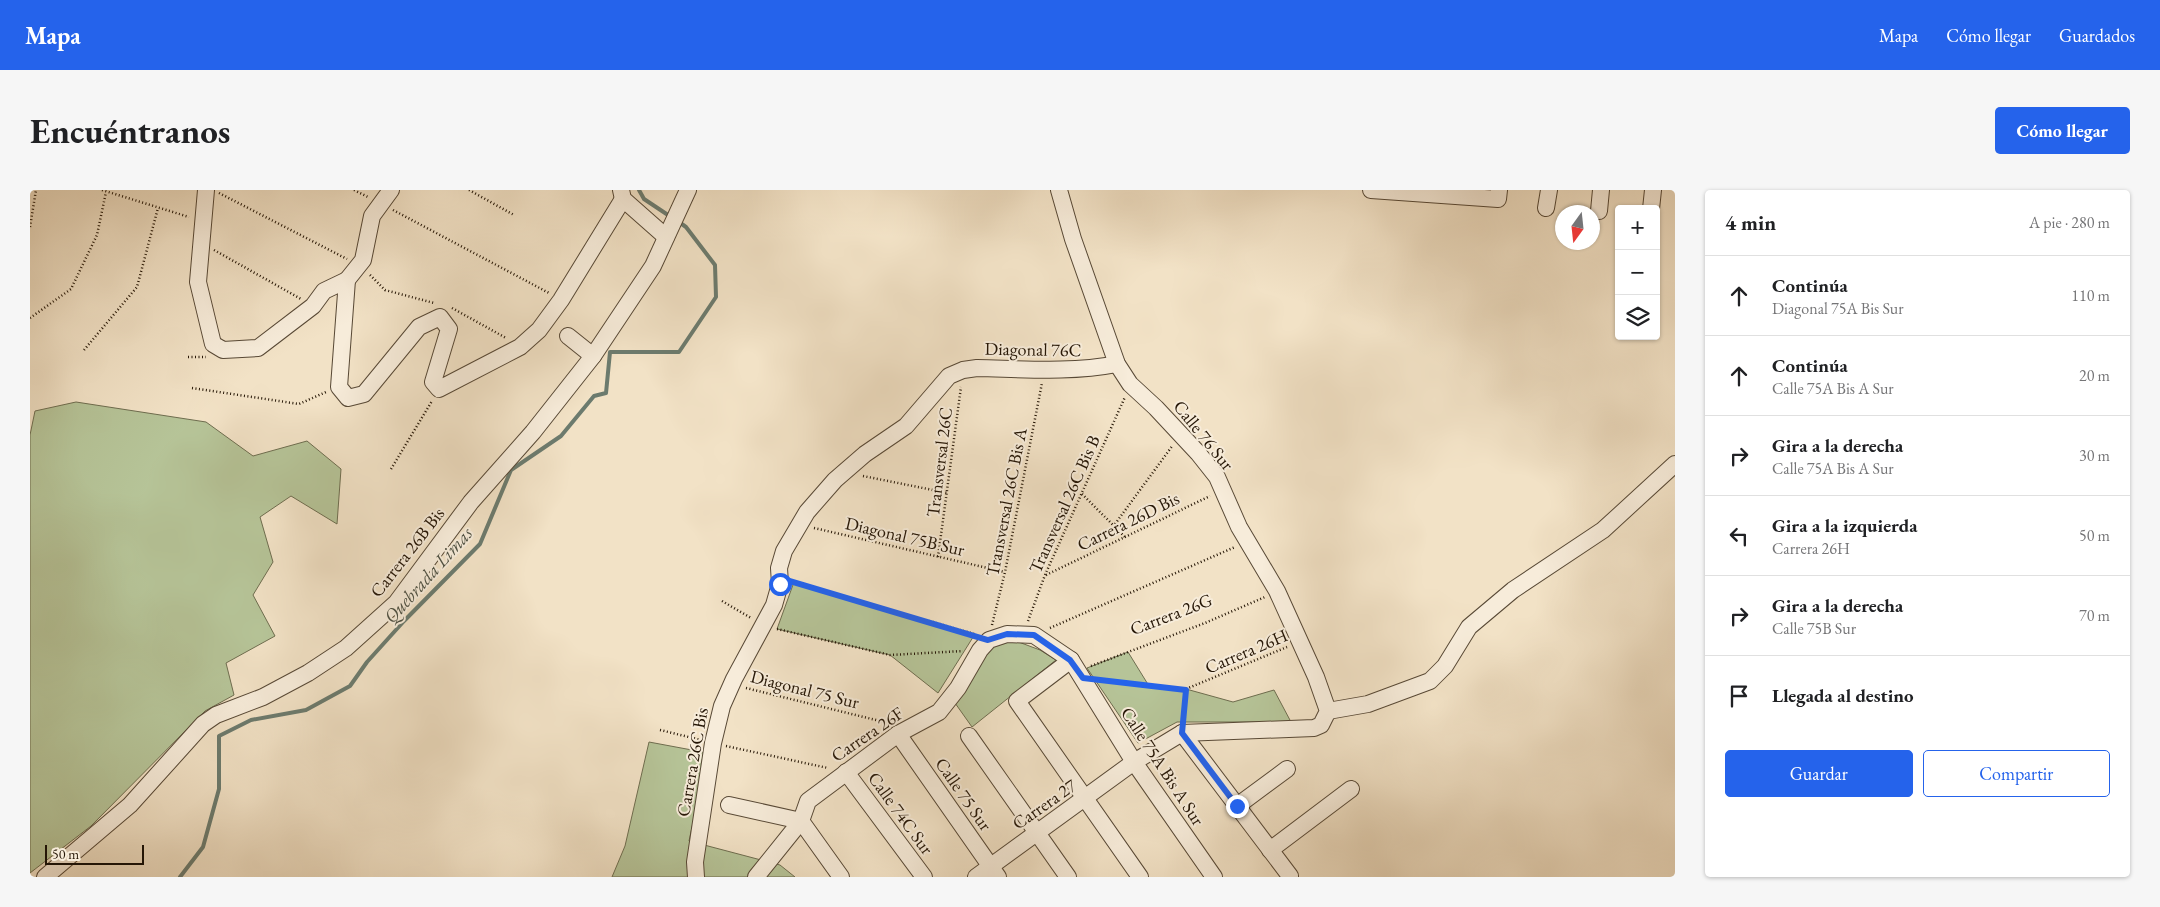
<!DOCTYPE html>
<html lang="es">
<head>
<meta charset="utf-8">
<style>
	:root { --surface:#fff; --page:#f6f6f6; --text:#202124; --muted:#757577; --line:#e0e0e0; --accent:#2563eb }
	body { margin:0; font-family:"EB Garamond",serif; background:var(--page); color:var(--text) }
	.controls { position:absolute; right:15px; top:15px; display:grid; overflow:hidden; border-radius:5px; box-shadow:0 1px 4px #0004 }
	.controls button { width:45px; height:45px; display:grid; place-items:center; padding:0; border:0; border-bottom:1px solid var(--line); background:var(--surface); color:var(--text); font:25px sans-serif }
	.compass { position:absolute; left:1525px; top:15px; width:45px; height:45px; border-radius:50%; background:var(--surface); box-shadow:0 1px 4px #0004; rotate:195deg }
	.scale { position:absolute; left:15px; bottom:12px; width:99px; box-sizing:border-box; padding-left:5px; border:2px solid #251606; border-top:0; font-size:14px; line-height:18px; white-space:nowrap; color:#251606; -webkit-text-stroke:4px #f7ecda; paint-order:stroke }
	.stop { position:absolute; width:15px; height:15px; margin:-11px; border:4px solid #2563eb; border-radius:50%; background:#fff }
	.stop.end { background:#2563eb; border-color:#fff; box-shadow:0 1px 5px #0008 }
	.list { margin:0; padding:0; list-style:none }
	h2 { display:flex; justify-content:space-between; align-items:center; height:65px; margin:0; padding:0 20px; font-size:21px }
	h2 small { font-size:16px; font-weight:400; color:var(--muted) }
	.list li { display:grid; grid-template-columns:32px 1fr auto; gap:15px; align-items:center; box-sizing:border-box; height:80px; padding:0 20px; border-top:1px solid var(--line) }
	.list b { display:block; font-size:19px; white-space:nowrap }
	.list p { margin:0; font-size:16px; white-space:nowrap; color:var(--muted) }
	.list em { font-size:16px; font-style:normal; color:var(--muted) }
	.actions { display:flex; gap:10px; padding:15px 20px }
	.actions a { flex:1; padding:11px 0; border:1px solid var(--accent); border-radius:5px; text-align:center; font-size:18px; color:var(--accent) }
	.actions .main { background:var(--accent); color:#fff }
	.icon { flex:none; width:28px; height:28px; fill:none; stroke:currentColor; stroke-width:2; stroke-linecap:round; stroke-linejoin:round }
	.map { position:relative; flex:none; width:1645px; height:687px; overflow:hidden; border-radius:5px }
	header { display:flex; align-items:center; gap:30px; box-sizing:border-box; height:70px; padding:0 25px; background:var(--accent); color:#fff }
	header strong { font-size:24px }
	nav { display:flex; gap:28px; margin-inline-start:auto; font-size:18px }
	.intro { display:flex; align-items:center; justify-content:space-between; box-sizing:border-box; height:120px; padding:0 30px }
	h1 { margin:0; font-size:35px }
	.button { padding:12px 22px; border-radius:5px; background:var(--accent); color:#fff; font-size:18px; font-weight:700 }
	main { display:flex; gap:30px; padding:0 30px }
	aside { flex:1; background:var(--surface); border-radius:5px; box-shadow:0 1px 4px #0004 }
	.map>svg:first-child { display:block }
	.green { fill:#b6c498; stroke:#6e6d4f }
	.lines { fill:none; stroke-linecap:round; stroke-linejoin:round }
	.stream { stroke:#6c7b6e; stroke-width:4 }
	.minor-casing { stroke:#584936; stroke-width:18 }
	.path { stroke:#251606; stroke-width:2.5; stroke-dasharray:1 2.5; stroke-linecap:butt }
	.minor { stroke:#f7ecda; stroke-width:16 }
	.route { stroke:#2563eb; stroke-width:6 }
	.labels { text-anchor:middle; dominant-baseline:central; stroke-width:4; stroke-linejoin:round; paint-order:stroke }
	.street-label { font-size:18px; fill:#251606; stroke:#f7ecda }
	.water-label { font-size:19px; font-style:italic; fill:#4e5143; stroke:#f7ecda }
</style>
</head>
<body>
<header>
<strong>Mapa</strong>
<nav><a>Mapa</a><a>Cómo llegar</a><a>Guardados</a></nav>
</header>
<div class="intro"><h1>Encuéntranos</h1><a class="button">Cómo llegar</a></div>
<main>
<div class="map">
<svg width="1645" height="687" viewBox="0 0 1645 687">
	<rect width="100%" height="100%" fill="#f2e2c6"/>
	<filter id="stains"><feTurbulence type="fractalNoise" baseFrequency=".004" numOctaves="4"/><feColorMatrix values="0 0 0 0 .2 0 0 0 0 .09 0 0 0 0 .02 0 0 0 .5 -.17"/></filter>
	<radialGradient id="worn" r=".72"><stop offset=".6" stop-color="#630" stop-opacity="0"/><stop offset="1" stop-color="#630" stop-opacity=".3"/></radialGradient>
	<g class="green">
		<path d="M46 212 176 232 223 266 277 251 311 279 307 334 261 306 230 327 243 372 223 405 245 446 196 473 204 505 175 521 61 636 0 683V245L5 221Z"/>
		<path d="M764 392 945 444 908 503 860 465 747 439Z"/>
		<path d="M986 451 1010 460 1026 470 942 537 925 513 953 462 971 452Z"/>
		<path d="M1098 462 1119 496 1156 499 1203 512 1244 500 1261 532H1147L1108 553 1057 478Z"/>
		<path d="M619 552 678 563 659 651 750 675 765 687H582L595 656Z"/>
	</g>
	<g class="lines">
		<g class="stream">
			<path d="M609 0 614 9 641 27"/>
			<path d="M150 687 173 657 189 599V546L221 530 276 520 320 496 337 472 374 431 450 354 481 280 531 246 564 206 576 203 580 162H649L686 107 685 75 656 37 649 32"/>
		</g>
		<defs>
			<g id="minor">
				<path d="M176 0 168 92 183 154 193 160 228 158 283 116 294 101 317 90 309 197 318 208 334 204 389 137 410 127 419 139 403 192 409 199 490 157 509 140 531 110 593 9"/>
				<path d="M591 0 593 9 636 47"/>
				<path d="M1341 0 1468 9 1469 0"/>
				<path d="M1516 18 1519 0"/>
				<path d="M1621 19 1623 0"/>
				<path d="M1569 21 1571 0"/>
				<path d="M317 90 333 70 342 26 361 0"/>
				<path d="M538 146 563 166"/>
				<path d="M1041 470 987 511 1110 687"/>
				<path d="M1298 521 1338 514 1400 491 1415 476 1439 437 1483 400 1573 340 1645 274"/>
				<path d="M1152 543 1260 686"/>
				<path d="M868 544 968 687"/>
				<path d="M939 546 1038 687"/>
				<path d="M816 582 894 687"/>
				<path d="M699 615 771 631"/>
				<path d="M1207 616 1257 579"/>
				<path d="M771 631 811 687"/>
				<path d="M1240 660 1321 599"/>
				<path d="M15 687 100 615 173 534 186 525 233 507 278 483 316 458 366 413 441 312 503 242 563 166 623 76 658 0"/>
				<path d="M666 687 665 672 683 553 692 516 704 489 744 415 750 394 749 378 754 361 777 322 805 290 835 264 876 236 919 186 933 180 947 178C994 179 1041 183 1087 174"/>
				<path d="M726 687 771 631 778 611 868 544 909 522 928 498 950 460 959 450 977 444 1004 445 1041 470 1104 572 1184 687"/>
				<path d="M946 687 1104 572 1152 543 1284 538 1291 535 1298 521 1286 487 1247 401 1209 337 1187 287 1168 263 1126 218 1100 194 1087 174 1043 49 1029 0"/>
			</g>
		</defs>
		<use href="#minor" class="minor-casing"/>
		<g class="path">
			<path d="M72 0 159 27"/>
			<path d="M324 0 338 7"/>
			<path d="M439 0 484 25"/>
			<path d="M189 3 317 69"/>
			<path d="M363 20 519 103"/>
			<path d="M0 37 6 0"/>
			<path d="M184 60 271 109"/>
			<path d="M340 85 355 100 404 113"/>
			<path d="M422 118 476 148"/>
			<path d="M0 128 41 99 67 45 76 2"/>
			<path d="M54 160 107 97 128 18"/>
			<path d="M158 167H176"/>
			<path d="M162 198 269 214 296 202"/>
			<path d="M361 279 402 211"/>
			<path d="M833 286 918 303"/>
			<path d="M1052 304 1095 347"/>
			<path d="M1085 334 1143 255"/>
			<path d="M784 338 975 382"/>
			<path d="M908 367 931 197"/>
			<path d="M1016 385 1180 306"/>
			<path d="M765 392 944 444"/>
			<path d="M692 411 721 428"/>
			<path d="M998 431 1015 385 1095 207"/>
			<path d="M962 435 975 382 1012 193"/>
			<path d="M1020 438 1205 357"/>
			<path d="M747 439 860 465 933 461"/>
			<path d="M1061 476 1175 433 1235 407"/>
			<path d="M1069 490 1156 499 1257 457"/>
			<path d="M716 498 854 532 858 535"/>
			<path d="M1154 529 1156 500"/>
			<path d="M630 540 671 550"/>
			<path d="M696 556 798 578"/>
		</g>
		<use href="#minor" class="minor"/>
	</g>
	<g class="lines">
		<path class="route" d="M750 394V388L958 450 977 444 1004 445 1040 470 1053 488 1156 500 1152 543 1207 616"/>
	</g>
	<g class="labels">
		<g class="street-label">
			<text transform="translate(1003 159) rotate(1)">Diagonal 76C</text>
			<text transform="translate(1174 245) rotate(51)">Calle 76 Sur</text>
			<text transform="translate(909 272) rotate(-83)">Transversal 26C</text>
			<text transform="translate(976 312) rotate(-79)">Transversal 26C Bis A</text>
			<text transform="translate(1034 314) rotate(-66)">Transversal 26C Bis B</text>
			<text transform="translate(1098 331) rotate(-26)">Carrera 26D Bis</text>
			<text transform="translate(875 346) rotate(13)">Diagonal 75B Sur</text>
			<text transform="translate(377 362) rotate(-52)">Carrera 26B Bis</text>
			<text transform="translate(1141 424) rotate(-21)">Carrera 26G</text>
			<text transform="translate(1216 461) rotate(-23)">Carrera 26H</text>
			<text transform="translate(775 499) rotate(14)">Diagonal 75 Sur</text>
			<text transform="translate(837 544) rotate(-34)">Carrera 26F</text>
			<text transform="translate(662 572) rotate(-80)">Carrera 26C Bis</text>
			<text transform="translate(1133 576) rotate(57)">Calle 75A Bis A Sur</text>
			<text transform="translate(934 604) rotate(55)">Calle 75 Sur</text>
			<text transform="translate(1014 614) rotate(-35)">Carrera 27</text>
			<text transform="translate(871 623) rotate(54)">Calle 74C Sur</text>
		</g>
		<g class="water-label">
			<text transform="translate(398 385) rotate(-48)">Quebrada Limas</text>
		</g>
	</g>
	<rect width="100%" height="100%" filter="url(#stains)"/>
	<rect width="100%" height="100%" fill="url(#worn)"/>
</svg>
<div class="controls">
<button>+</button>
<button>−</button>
<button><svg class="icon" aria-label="layers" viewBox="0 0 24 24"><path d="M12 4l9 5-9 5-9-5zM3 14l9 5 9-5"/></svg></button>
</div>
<svg class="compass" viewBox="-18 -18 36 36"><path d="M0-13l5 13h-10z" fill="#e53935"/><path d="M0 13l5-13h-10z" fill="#757577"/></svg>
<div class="scale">50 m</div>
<div class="stop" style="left:750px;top:394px"></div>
<div class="stop end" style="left:1207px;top:616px"></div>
</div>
<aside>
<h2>4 min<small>A pie · 280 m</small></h2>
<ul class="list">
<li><svg class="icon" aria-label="ahead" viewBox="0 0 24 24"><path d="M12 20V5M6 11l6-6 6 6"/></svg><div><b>Continúa</b><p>Diagonal 75A Bis Sur</p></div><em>110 m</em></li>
<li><svg class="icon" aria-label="ahead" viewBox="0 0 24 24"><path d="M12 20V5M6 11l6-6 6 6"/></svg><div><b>Continúa</b><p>Calle 75A Bis A Sur</p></div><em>20 m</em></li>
<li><svg class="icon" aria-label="right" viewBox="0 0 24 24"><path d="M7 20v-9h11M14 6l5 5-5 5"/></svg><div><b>Gira a la derecha</b><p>Calle 75A Bis A Sur</p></div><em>30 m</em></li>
<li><svg class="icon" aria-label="left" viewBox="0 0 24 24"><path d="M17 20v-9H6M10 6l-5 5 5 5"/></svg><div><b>Gira a la izquierda</b><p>Carrera 26H</p></div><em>50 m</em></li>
<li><svg class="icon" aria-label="right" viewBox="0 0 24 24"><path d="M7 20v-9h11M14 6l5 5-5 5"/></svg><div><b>Gira a la derecha</b><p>Calle 75B Sur</p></div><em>70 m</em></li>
<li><svg class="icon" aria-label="arrive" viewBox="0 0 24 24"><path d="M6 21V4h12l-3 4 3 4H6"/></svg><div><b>Llegada al destino</b></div></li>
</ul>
<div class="actions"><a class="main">Guardar</a><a>Compartir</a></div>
</aside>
</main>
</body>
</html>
